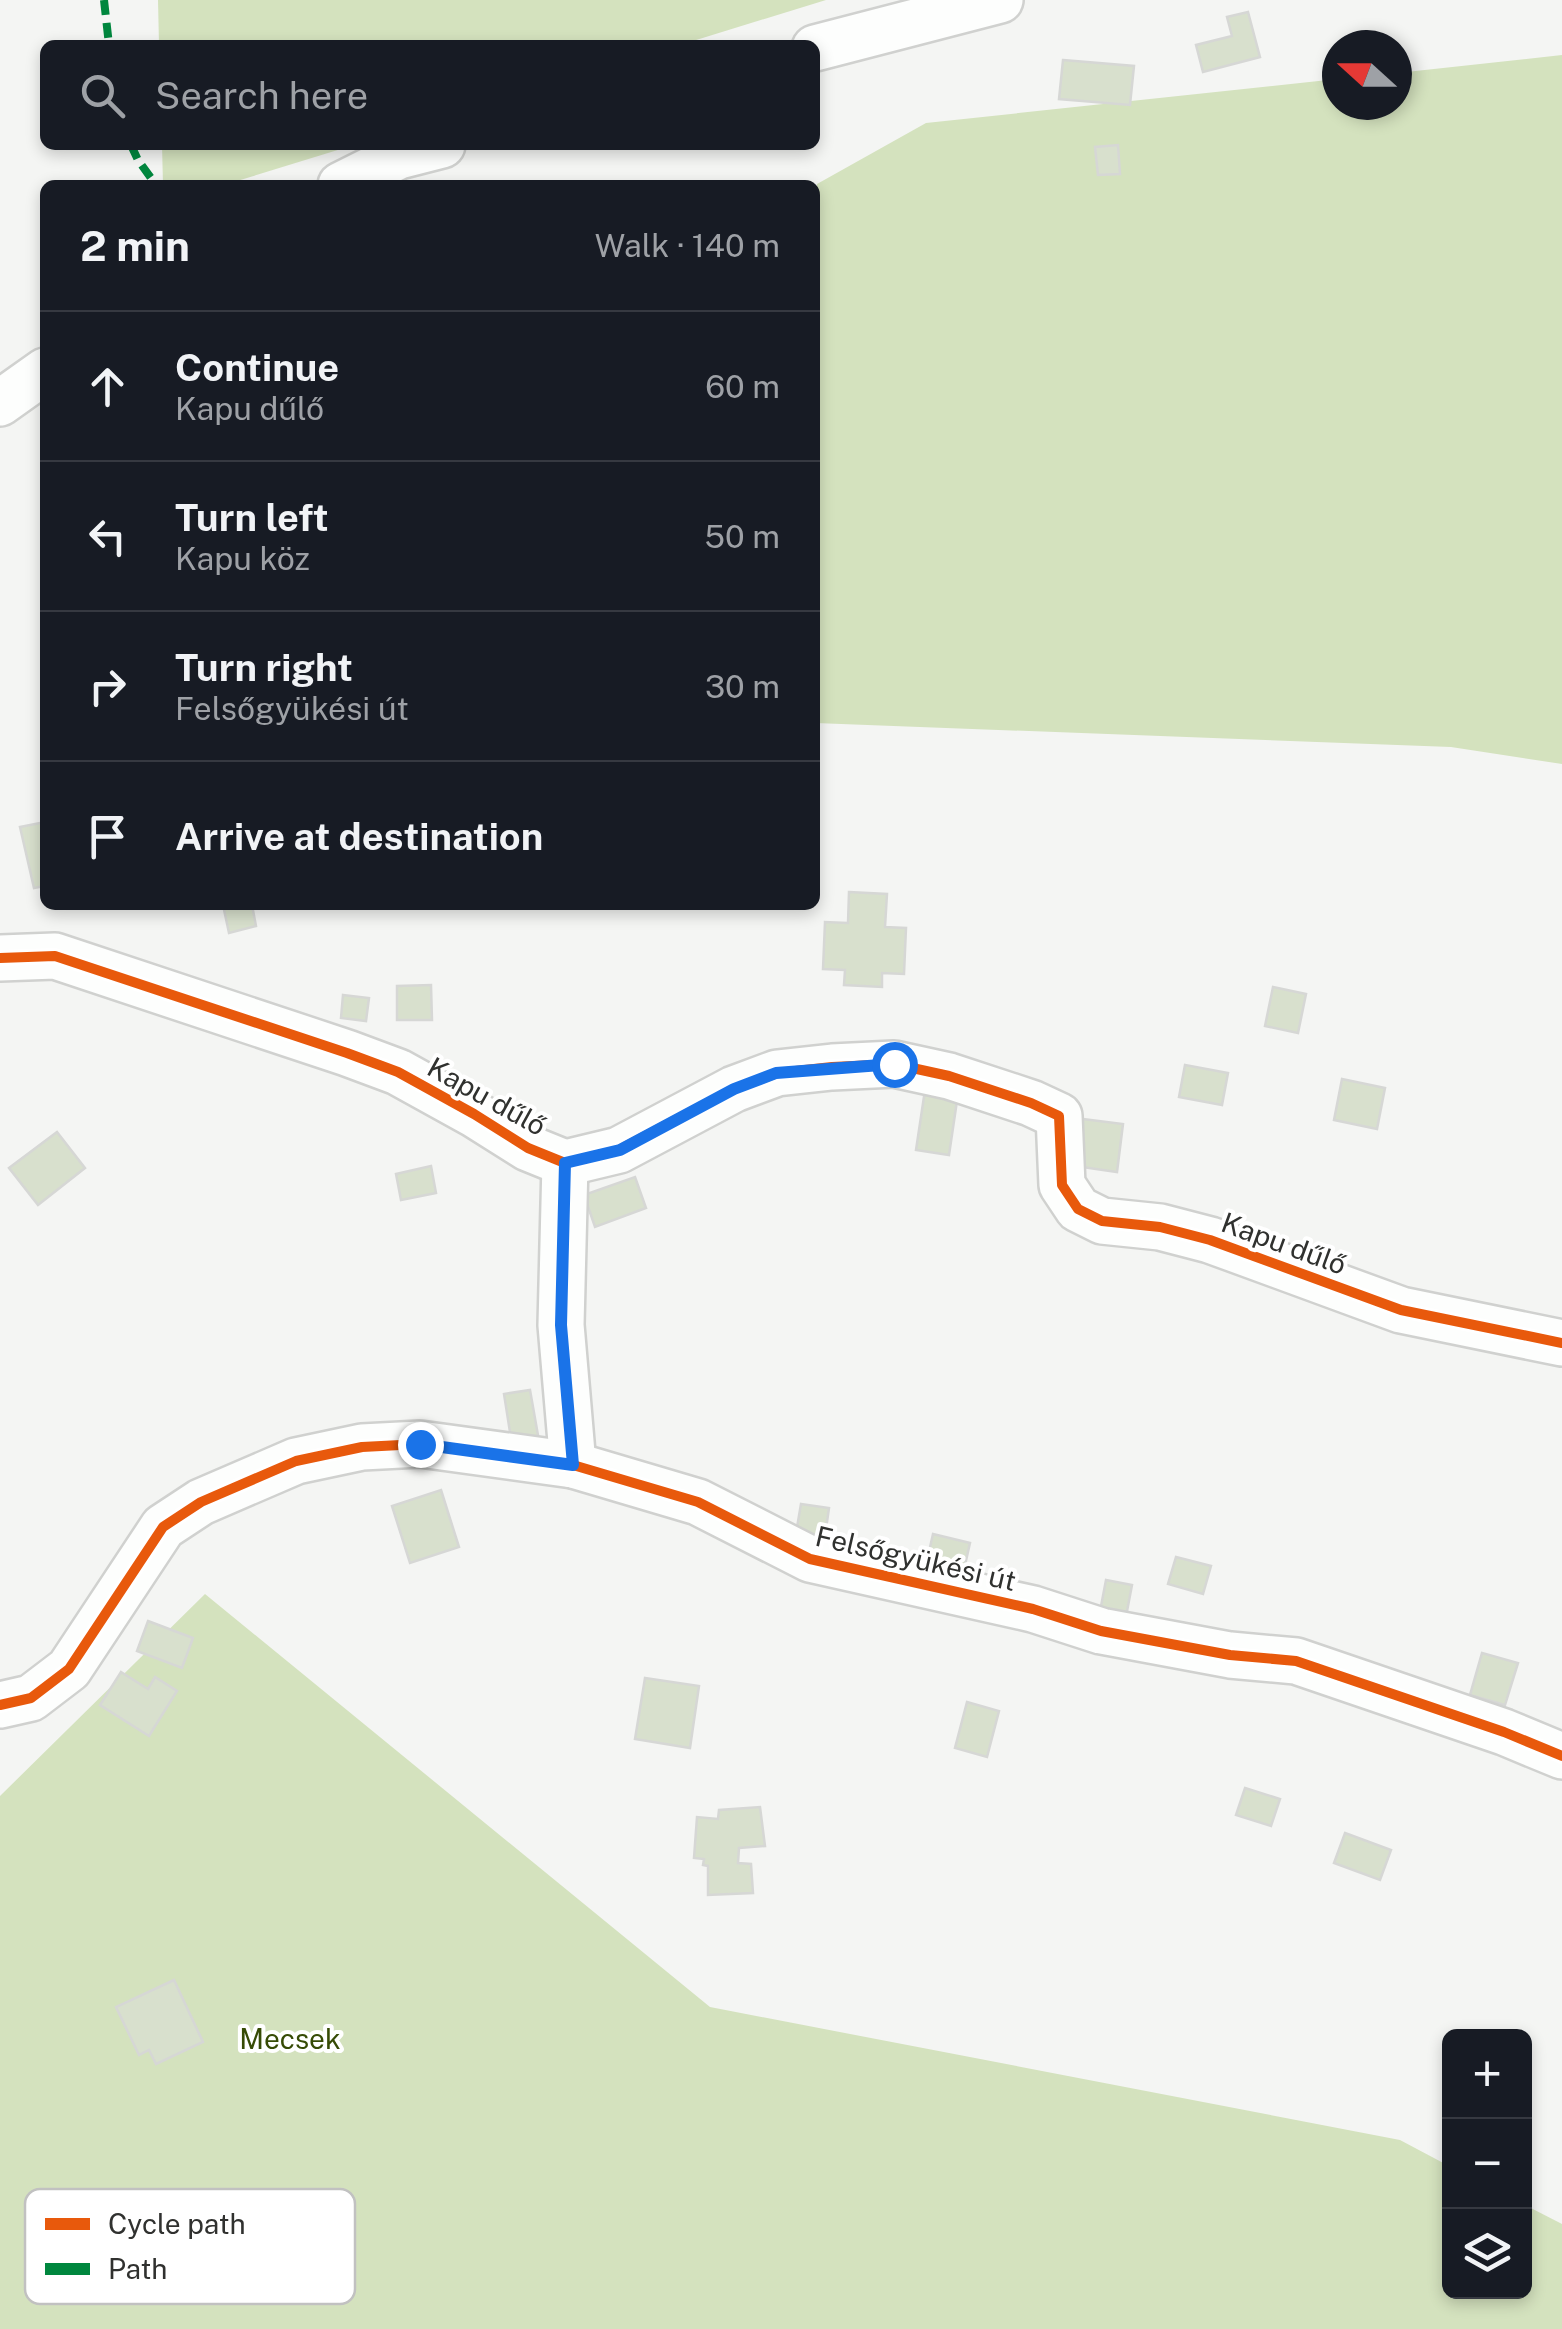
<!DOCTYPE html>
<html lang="en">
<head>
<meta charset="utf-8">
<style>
	:root { --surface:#171b24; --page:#20242c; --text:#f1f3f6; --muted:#9ea1a6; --line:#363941 }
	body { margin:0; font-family:"Public Sans",sans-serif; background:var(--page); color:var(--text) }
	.controls { position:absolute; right:30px; bottom:30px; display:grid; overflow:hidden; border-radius:15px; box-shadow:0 5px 15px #0003 }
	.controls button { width:90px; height:90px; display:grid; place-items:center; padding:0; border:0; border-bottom:2px solid var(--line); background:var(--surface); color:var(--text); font:50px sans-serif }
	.compass { position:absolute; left:1322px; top:30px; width:90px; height:90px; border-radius:50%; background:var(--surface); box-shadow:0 5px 15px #0003; rotate:291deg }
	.stop { position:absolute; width:30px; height:30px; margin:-22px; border:8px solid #1a73e8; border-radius:50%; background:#fff }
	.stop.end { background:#1a73e8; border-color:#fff; box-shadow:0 2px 10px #0008 }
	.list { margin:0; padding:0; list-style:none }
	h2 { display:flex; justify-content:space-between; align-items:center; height:130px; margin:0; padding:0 40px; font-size:42px }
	h2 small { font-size:32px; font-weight:400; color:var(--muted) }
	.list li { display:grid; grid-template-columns:65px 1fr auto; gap:30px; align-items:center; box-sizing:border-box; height:150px; padding:0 40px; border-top:2px solid var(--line) }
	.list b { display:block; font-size:38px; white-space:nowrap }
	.list p { margin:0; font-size:32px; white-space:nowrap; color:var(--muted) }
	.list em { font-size:32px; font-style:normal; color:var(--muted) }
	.icon { flex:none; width:55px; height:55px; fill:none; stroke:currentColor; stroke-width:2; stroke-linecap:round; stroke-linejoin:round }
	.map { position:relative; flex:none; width:1562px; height:2329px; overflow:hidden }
	.search { position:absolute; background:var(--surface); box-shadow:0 5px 15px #0003; left:40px; top:40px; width:780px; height:110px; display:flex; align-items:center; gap:25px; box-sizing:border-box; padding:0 35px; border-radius:15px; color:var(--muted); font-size:38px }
	.panel { position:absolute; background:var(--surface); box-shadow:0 5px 15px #0003; left:40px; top:180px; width:780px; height:730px; border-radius:15px }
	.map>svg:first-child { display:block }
	.green { fill:#d4e2be }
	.building { fill:#d8e0cd; stroke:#d6d7d5; stroke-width:2.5 }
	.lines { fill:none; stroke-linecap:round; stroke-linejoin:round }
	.minor-casing { stroke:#d0d1cf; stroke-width:50 }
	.minor { stroke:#fdfefd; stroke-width:45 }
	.quiet { stroke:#00873e; stroke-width:8; stroke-dasharray:15 8; stroke-linecap:butt }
	.cycleway-casing { stroke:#fff; stroke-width:16 }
	.cycleway { stroke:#e8590c; stroke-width:10 }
	.route { stroke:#1a73e8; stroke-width:12 }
	.labels { text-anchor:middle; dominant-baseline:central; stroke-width:8; stroke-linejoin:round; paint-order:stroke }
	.street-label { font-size:28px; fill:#30312f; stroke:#fff }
	.park-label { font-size:28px; fill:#364b05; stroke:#fff }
	.key { fill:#fff; stroke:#c1c1c1; stroke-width:2.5 }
	.key-label { font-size:28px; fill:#30312f }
</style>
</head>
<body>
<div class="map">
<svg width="1562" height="2329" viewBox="0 0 1562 2329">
	<rect width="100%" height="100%" fill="#f4f5f3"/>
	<g class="green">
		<path d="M158 0H826L680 45H159Z"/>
		<path d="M1562 55V764L1451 747 815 723 817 184 926 123 1337 79V105H1397V73Z"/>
		<path d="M162 145H354L224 185H163Z"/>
		<path d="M205 1594 710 2007 1400 2140 1449 2166 1450 2292H1524L1525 2205 1562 2224V2329H0V1796Z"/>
	</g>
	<g class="building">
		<path d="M1248 12 1260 57 1203 72 1196 45 1232 36 1227 17Z"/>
		<path d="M1063 60 1134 66 1130 105 1059 99Z"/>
		<path d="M1118 145 1120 174 1098 175 1095 147Z"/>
		<path d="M45 822V886L34 888 20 827Z"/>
		<path d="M849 892 887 894 885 927 906 928 904 974 882 973V987L844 985 845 970 823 969 825 922 848 923Z"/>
		<path d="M223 905H252L256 926 229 933Z"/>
		<path d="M431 985 432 1020H397V986Z"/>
		<path d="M1273 987 1306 994 1298 1033 1265 1026Z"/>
		<path d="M343 995 369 998 366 1021 341 1018Z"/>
		<path d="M1185 1065 1228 1073 1222 1105 1179 1097Z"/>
		<path d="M1342 1079 1385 1088 1377 1129 1334 1120Z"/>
		<path d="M925 1090 958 1094 949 1155 916 1150Z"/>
		<path d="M1083 1119 1123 1124 1117 1172 1075 1166Z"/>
		<path d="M57 1132 85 1168 38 1205 9 1168Z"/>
		<path d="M431 1166 436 1193 401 1200 396 1174Z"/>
		<path d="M635 1177 646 1208 595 1227 584 1195Z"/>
		<path d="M530 1390 539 1441 512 1445 504 1394Z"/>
		<path d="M441 1490 459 1547 410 1563 392 1506Z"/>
		<path d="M801 1504 829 1508 824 1543 795 1539Z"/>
		<path d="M933 1534 970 1543 963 1574 926 1565Z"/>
		<path d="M1176 1557 1211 1566 1203 1594 1168 1584Z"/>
		<path d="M1106 1580 1132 1585 1124 1627 1098 1622Z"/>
		<path d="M148 1621 193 1638 182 1668 137 1651Z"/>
		<path d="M1482 1653 1518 1663 1505 1705 1470 1695Z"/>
		<path d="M121 1672 148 1689 155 1677 177 1691 149 1736 100 1705Z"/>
		<path d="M645 1678 699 1686 690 1748 635 1739Z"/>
		<path d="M967 1702 999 1711 987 1757 955 1748Z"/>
		<path d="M1245 1788 1280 1799 1271 1826 1236 1815Z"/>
		<path d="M760 1807 765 1846 739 1848 738 1863 751 1864 753 1893 708 1895V1866L703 1865 704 1859 694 1858 697 1817 718 1819 719 1810Z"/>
		<path d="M1345 1833 1391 1850 1380 1880 1334 1863Z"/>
		<path d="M174 1980 203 2042 156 2064 149 2050 139 2055 116 2007Z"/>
	</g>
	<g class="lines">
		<defs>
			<g id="minor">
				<path d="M815 48 1000 0"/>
				<path d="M341 185 399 156 442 145"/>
				<path d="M0 403 45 371"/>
				<path d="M0 958 55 956 347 1053 398 1072 474 1114 528 1148 565 1163 619 1150 734 1089 777 1073 832 1067 894 1064 949 1076 1031 1103 1059 1116 1062 1185 1078 1209 1102 1221 1160 1227 1210 1240 1401 1310 1562 1343"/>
				<path d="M565 1163 561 1325 573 1465"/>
				<path d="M0 1705 31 1698 69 1669 163 1527 201 1502 296 1461 362 1447 420 1444 573 1465 698 1502 810 1559 1033 1609 1101 1631 1230 1655 1296 1661 1504 1732 1562 1756"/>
			</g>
		</defs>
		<use href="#minor" class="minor-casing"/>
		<use href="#minor" class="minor"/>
		<g class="quiet">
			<path d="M104 0 109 45"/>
			<path d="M131 145 138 160 156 185"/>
		</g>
		<defs>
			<g id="cycleway">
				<path d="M0 958 55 956 347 1053 398 1072 474 1114 528 1148 565 1163 619 1150 734 1089 777 1073 832 1067 894 1064 949 1076 1031 1103 1059 1116 1062 1185 1078 1209 1102 1221 1160 1227 1210 1240 1401 1310 1562 1343"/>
				<path d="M0 1705 31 1698 69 1669 163 1527 201 1502 296 1461 362 1447 420 1444 573 1465 698 1502 810 1559 1033 1609 1101 1631 1230 1655 1296 1661 1504 1732 1562 1756"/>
			</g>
		</defs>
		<use href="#cycleway" class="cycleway-casing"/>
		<use href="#cycleway" class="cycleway"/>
	</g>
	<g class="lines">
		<path class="route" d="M420 1444 573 1465 561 1325 565 1163 620 1150 734 1089 776 1073 894 1064"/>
	</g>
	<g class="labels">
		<g class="street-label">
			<text transform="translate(487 1096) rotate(29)">Kapu dűlő</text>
			<text transform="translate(1284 1243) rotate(20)">Kapu dűlő</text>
			<text transform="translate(916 1558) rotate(13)">Felsőgyükési út</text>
		</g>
		<g class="park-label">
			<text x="290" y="2038">Mecsek</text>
		</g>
	</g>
	<rect x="25" y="2189" width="330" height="115" rx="15" class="key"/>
	<rect x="45" y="2218" width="45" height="12" fill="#e8590c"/>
	<rect x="45" y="2263" width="45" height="12" fill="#00873e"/>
	<g class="key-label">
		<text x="108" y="2234">Cycle path</text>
		<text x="108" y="2279">Path</text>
	</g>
</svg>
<div class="controls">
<button>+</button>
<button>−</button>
<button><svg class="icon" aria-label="layers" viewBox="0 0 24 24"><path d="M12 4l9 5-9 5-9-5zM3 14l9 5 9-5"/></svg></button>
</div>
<svg class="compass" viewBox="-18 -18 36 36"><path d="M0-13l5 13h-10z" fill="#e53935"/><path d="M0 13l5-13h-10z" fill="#9ea1a6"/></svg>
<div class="stop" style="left:894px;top:1064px"></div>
<div class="stop end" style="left:420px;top:1444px"></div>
<div class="search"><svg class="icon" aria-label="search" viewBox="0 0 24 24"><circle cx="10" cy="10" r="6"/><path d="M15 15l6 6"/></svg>Search here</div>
<section class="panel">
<h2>2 min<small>Walk · 140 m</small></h2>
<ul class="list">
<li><svg class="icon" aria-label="ahead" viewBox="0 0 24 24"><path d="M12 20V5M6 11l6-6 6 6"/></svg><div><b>Continue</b><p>Kapu dűlő</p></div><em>60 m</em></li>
<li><svg class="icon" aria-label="left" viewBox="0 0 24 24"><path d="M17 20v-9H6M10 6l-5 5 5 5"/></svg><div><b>Turn left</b><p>Kapu köz</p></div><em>50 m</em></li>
<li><svg class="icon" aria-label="right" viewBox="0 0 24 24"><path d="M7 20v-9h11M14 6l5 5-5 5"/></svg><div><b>Turn right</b><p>Felsőgyükési út</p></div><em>30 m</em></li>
<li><svg class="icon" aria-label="arrive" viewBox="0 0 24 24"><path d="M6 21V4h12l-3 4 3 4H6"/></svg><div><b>Arrive at destination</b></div></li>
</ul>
</section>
</div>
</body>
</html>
